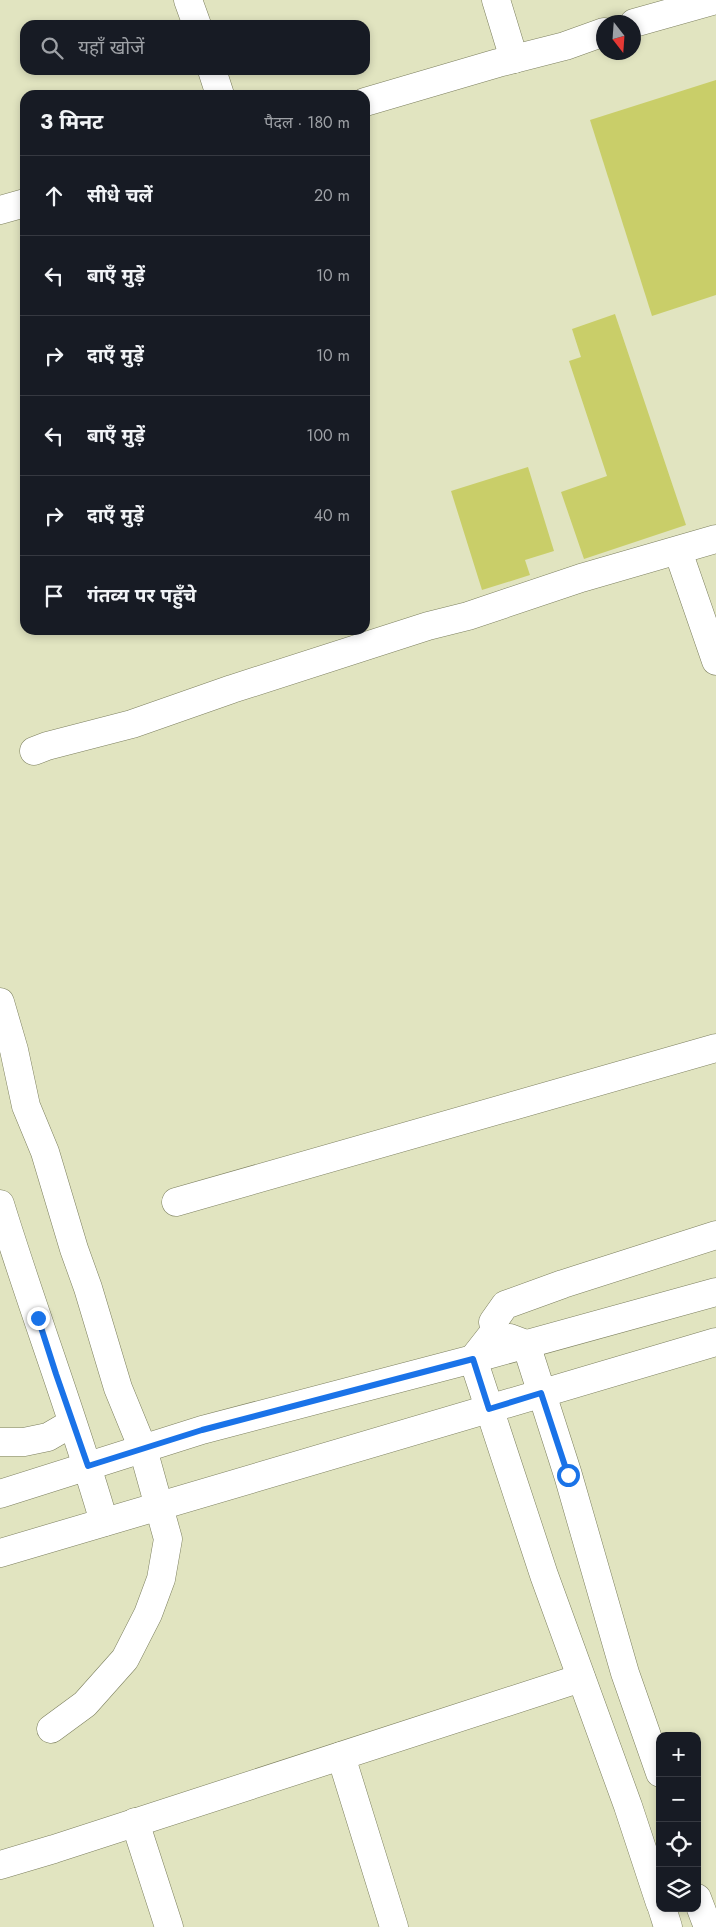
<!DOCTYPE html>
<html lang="hi">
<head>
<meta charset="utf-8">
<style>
	:root { --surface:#171b24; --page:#20242c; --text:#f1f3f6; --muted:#9ea1a6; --line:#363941 }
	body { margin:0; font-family:Jost,"Noto Sans Devanagari",sans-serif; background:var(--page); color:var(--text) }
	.controls { position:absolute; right:15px; bottom:15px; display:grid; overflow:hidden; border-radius:10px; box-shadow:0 2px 8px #0003 }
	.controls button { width:45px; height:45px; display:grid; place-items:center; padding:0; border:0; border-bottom:1px solid var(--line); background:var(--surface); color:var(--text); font:25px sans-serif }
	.compass { position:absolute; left:596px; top:15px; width:45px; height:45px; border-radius:50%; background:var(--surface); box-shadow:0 2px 8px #0003; rotate:163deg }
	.stop { position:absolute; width:15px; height:15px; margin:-11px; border:4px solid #1a73e8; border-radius:50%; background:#fff }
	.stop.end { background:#1a73e8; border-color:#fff; box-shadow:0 1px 5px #0008 }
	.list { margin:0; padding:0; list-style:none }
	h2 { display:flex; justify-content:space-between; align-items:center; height:65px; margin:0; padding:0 20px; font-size:21px }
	h2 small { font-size:16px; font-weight:400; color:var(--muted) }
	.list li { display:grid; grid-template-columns:32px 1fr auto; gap:15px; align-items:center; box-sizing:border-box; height:80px; padding:0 20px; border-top:1px solid var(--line) }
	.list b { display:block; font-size:19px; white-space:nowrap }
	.list em { font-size:16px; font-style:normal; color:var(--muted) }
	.icon { flex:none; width:28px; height:28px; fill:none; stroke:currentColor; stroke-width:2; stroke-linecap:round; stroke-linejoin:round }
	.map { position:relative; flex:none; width:716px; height:1927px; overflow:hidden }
	.search { position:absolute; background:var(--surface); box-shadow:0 2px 8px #0003; left:20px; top:20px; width:350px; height:55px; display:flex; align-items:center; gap:12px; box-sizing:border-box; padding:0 18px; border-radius:15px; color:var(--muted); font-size:19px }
	.panel { position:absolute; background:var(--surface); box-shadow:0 2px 8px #0003; left:20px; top:90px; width:350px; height:545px; border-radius:15px }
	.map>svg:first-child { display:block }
	.building { fill:#c9ce69 }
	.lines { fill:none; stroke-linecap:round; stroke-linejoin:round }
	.minor-casing { stroke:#7c7f5e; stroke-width:29 }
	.minor { stroke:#fff; stroke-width:28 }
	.route { stroke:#1a73e8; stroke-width:6 }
</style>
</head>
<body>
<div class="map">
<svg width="716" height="1927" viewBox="0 0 716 1927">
	<rect width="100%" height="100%" fill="#e1e4c0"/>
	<g class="building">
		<path d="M716 80V295L652 316 590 120Z"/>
		<path d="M615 314 686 525 584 559 561 492 607 476 569 361 581 357 572 329Z"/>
		<path d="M528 467 554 551 525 560 530 575 482 590 451 491Z"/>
	</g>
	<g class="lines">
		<defs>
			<g id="minor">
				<path d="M188 0 197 25"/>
				<path d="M496 0 514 59"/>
				<path d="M634 23 716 0"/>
				<path d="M212 70 220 95"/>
				<path d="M365 102 498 63 565 46 604 32"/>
				<path d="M0 210 25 203"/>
				<path d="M678 551 716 661"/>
				<path d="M34 751 47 746 132 724 232 689 428 626 468 616 581 578 716 539"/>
				<path d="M0 1002 14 1050 26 1106 45 1152 74 1249 88 1288 118 1388 143 1449 168 1539 161 1579 148 1614 125 1659 85 1704 51 1729"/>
				<path d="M176 1202 716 1048"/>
				<path d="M0 1204C33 1311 73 1415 104 1522"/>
				<path d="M495 1331 473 1359 544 1575 628 1806 660 1903"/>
				<path d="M495 1331 493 1322 505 1305 563 1284 716 1235"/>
				<path d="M510 1338 526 1344 568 1475 625 1673 660 1773"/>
				<path d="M0 1442H24L48 1437 72 1423"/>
				<path d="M0 1494 202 1430 473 1359 716 1292"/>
				<path d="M0 1553 716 1342"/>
				<path d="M341 1756 394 1927"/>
				<path d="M135 1822 169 1927"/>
				<path d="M0 1865 54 1849 581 1678"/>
				<path d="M697 1898 708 1927"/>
				<path d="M662 1908 668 1927"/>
			</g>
		</defs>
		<use href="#minor" class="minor-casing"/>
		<use href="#minor" class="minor"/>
	</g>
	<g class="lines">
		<path class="route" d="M38 1318 56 1374 88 1466 202 1430 473 1359 489 1409 541 1393 568 1475"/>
	</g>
</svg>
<div class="controls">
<button>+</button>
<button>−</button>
<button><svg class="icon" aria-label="locate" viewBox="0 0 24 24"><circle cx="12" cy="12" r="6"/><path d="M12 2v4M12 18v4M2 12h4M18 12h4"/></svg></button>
<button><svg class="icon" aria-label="layers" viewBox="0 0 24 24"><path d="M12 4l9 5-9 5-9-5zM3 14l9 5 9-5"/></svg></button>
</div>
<svg class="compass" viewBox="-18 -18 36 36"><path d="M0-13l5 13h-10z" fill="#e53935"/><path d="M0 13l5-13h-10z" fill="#9ea1a6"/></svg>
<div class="stop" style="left:568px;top:1475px"></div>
<div class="stop end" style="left:38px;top:1318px"></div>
<div class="search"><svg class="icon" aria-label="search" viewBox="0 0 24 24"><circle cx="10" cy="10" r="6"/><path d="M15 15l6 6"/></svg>यहाँ खोजें</div>
<section class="panel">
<h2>3 मिनट<small>पैदल · 180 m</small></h2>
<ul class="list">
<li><svg class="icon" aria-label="ahead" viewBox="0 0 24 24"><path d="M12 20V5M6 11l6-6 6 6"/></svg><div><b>सीधे चलें</b></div><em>20 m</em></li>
<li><svg class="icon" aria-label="left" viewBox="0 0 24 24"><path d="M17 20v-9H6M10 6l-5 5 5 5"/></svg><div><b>बाएँ मुड़ें</b></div><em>10 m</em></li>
<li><svg class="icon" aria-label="right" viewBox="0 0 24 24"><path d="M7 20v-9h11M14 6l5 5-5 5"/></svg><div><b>दाएँ मुड़ें</b></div><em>10 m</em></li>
<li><svg class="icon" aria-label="left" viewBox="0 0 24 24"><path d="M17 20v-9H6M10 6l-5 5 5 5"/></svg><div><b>बाएँ मुड़ें</b></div><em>100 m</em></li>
<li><svg class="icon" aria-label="right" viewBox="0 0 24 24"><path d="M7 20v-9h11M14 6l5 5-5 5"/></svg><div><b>दाएँ मुड़ें</b></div><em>40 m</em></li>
<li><svg class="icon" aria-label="arrive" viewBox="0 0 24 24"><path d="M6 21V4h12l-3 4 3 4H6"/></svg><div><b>गंतव्य पर पहुँचे</b></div></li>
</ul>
</section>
</div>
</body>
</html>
